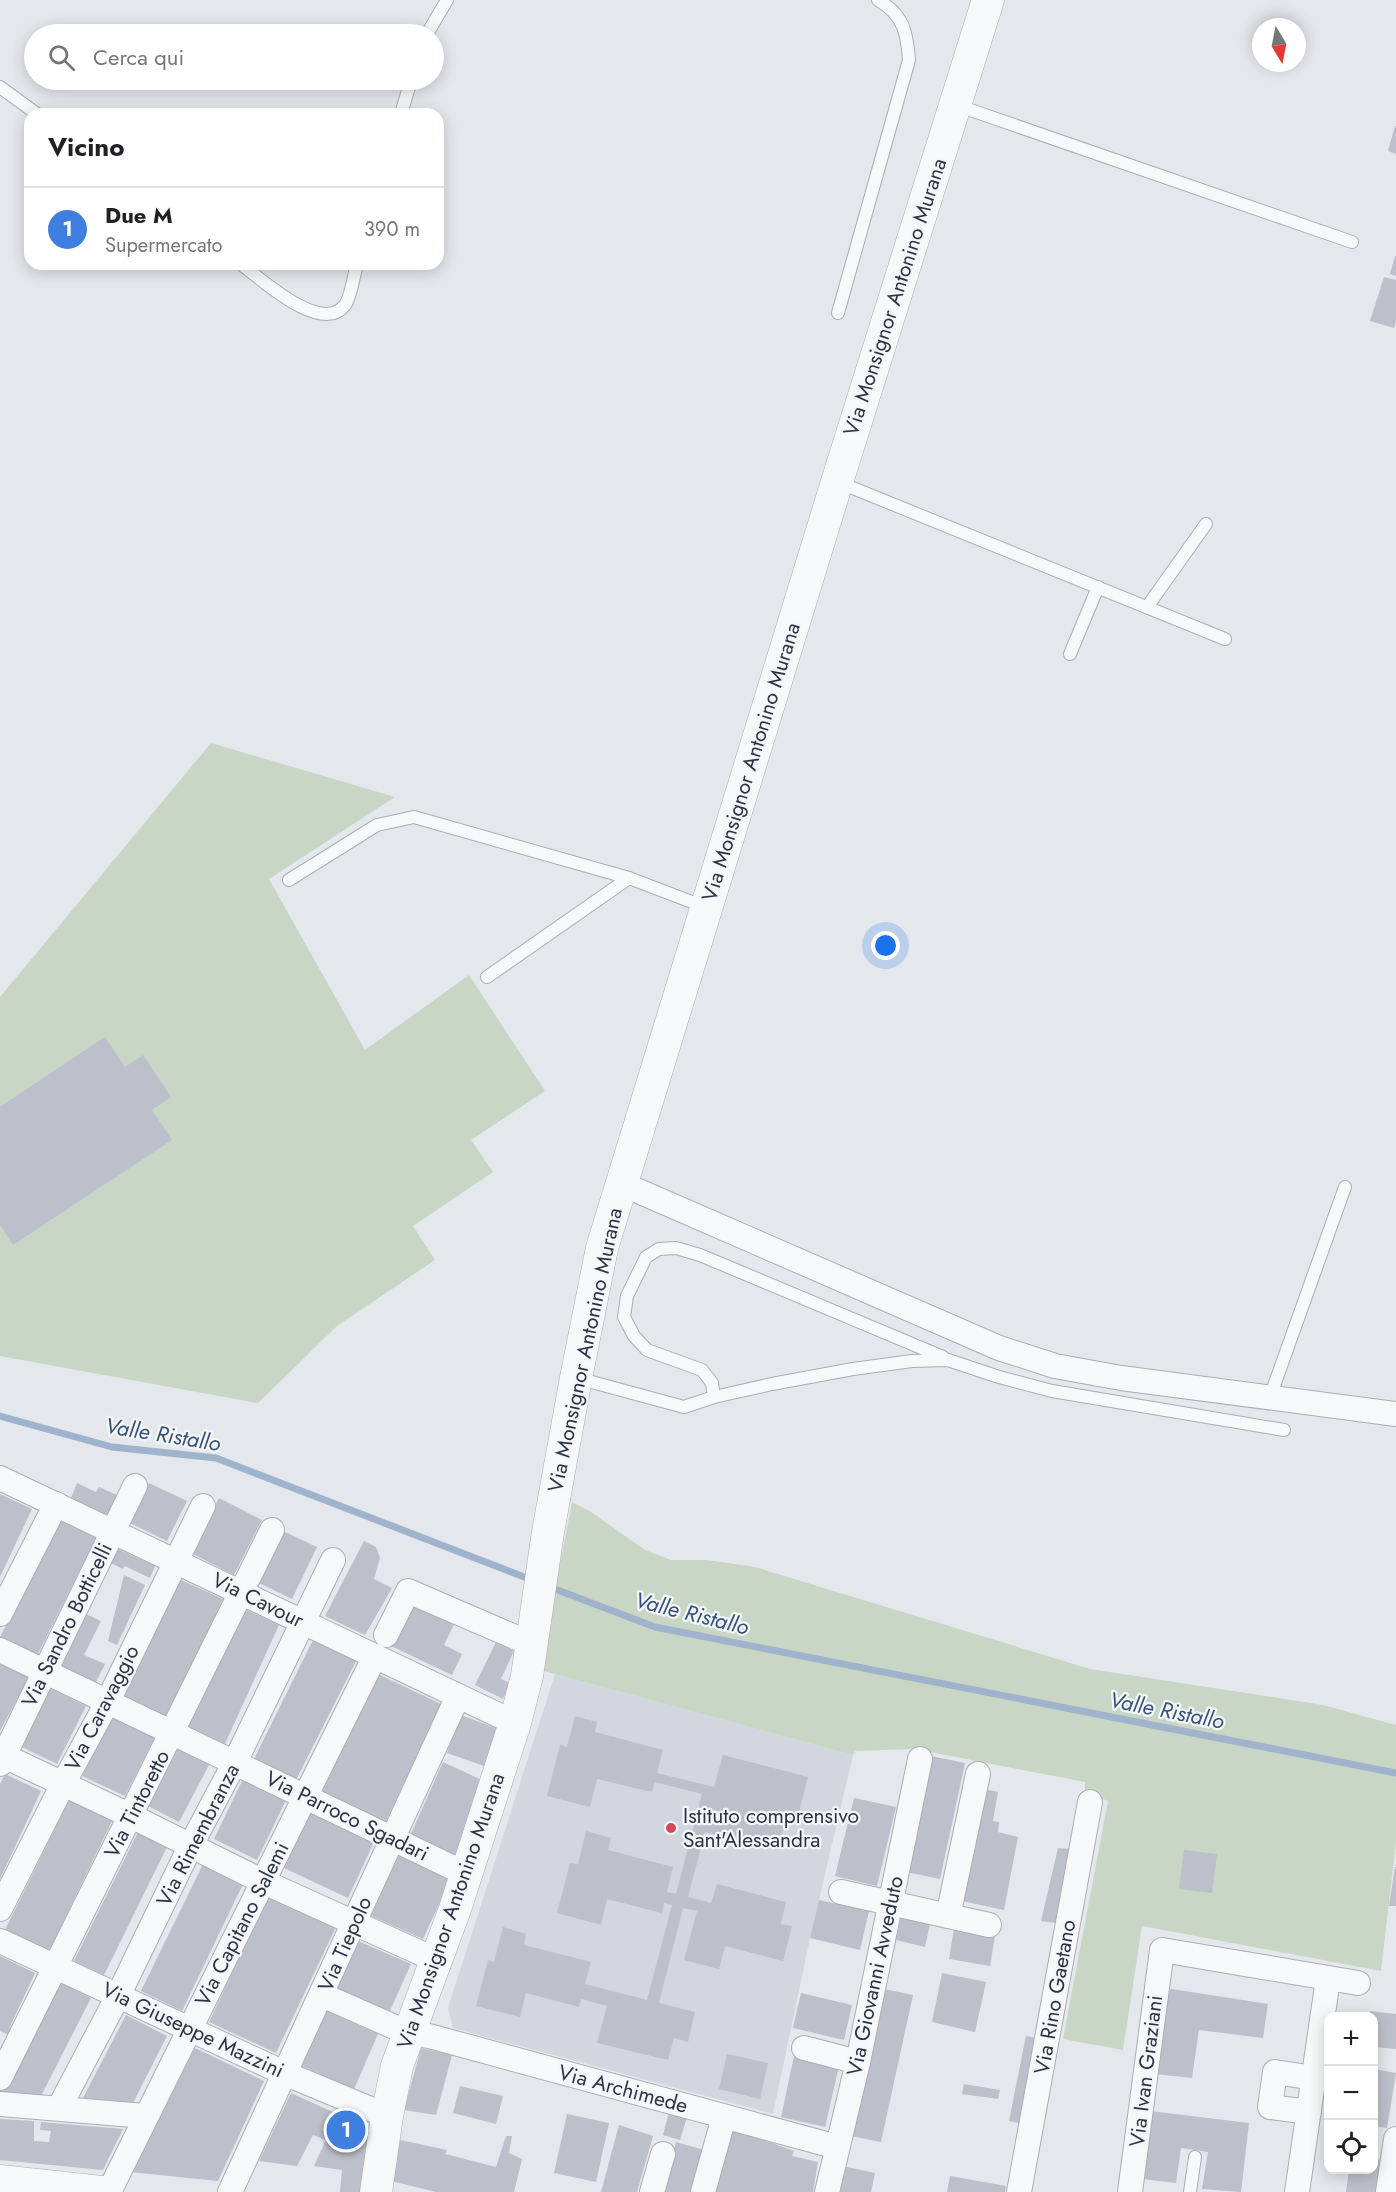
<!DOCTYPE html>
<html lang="it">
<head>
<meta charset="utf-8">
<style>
	:root { --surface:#fff; --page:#f2f2f2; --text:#202124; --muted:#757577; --line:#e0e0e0; --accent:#ea580c }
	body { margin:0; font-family:Jost,sans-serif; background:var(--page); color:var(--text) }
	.controls { position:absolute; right:18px; bottom:18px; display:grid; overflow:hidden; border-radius:12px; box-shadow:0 3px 15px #0003 }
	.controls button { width:54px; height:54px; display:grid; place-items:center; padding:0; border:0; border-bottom:2px solid var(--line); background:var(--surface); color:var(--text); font:30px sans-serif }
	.compass { position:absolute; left:1252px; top:18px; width:54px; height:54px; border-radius:50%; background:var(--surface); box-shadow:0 3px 15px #0003; rotate:170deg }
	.you { position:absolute; left:886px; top:946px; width:21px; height:21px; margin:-15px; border:4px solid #fff; border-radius:50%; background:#1a73e8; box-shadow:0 0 0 9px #1a73e833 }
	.badge { display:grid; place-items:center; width:39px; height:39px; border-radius:50%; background:var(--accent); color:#fff; font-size:20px; font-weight:700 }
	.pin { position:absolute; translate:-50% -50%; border:3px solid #fff; box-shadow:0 2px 6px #0006 }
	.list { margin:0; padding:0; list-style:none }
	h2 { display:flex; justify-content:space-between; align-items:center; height:78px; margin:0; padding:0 24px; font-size:26px }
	h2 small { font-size:20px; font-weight:400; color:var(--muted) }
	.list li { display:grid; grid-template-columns:39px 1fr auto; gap:18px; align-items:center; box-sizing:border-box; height:84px; padding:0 24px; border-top:2px solid var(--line) }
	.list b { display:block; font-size:22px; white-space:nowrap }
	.list p { margin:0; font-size:20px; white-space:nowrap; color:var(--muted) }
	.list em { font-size:20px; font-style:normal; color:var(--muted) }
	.icon { flex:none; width:33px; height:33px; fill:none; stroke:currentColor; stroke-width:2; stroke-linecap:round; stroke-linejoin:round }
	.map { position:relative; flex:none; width:1396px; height:2192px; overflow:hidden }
	.search { position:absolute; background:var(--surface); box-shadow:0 3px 15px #0003; left:24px; top:24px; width:420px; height:66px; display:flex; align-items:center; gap:15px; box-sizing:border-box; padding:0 21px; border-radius:33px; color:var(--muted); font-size:22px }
	.panel { position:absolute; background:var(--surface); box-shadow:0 3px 15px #0003; left:24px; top:108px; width:420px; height:162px; border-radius:18px }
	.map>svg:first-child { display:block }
	.built { fill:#d2d6de }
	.green { fill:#c9d6c5 }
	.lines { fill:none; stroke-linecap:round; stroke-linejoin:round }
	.stream { stroke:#9fb4cc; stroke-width:7 }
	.building { fill:#bbc0ca }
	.service-casing { stroke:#a9aeb7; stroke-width:14 }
	.minor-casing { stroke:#a9aeb7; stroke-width:26 }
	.tertiary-casing { stroke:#a9aeb7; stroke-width:33 }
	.service { stroke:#f7f8fa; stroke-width:12 }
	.minor { stroke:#f7f8fa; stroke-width:24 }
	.tertiary { stroke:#f7f8fa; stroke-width:32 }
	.poi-dot { fill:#d1495b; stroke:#f4f6f9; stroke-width:2 }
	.labels { text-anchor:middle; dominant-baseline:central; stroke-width:4.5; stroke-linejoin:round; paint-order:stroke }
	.street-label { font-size:21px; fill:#2b3445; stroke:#f4f6f9 }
	.poi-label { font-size:21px; fill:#2b3445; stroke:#f4f6f9; text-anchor:start }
	.water-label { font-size:22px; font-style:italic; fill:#34527a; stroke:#f4f6f9 }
</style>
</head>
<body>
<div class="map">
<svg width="1396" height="2192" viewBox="0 0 1396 2192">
	<rect width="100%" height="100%" fill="#e4e7ec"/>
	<path class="built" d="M555 1674 853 1755 810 1938 773 2114 453 2028 448 2008Z"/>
	<g class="green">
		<path d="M211 743 395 797 269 879 365 1050 469 975 545 1091 471 1140 493 1172 413 1226 435 1260 337 1326 258 1403 0 1356V997Z"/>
		<path d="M572 1502 591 1512 645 1550 671 1560H707L755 1567 1090 1669 1323 1705 1396 1725V1842L1381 1971 1142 1926 1123 2050 1063 2039 1108 1801 1085 1791V1782L914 1749 855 1751 853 1755 544 1671 547 1633Z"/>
	</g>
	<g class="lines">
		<g class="stream">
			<path d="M0 1416 112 1447 216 1458 532 1580"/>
			<path d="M547 1586 655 1627 1396 1773"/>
		</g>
	</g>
	<g class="building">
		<path d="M1395 126H1396V154L1388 151Z"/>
		<path d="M1395 256H1396V276L1390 274Z"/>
		<path d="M1384 277 1396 280V321L1394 328 1370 321Z"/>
		<path d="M105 1037 125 1067 143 1055 171 1097 152 1110 172 1140 13 1245 0 1225V1107Z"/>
		<path d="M77 1483 96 1492 99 1487 117 1495 107 1517 71 1498Z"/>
		<path d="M149 1483 187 1501 167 1541 130 1523Z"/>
		<path d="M0 1494 32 1509 0 1577Z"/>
		<path d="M219 1498 262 1520 234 1575 191 1553Z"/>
		<path d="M59 1520 96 1538 36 1658 0 1640V1637Z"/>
		<path d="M283 1531 317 1547 292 1599 259 1583Z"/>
		<path d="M364 1541 376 1547 380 1558 374 1579 392 1588 365 1635 325 1616Z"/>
		<path d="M118 1549 155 1566 150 1578 125 1566 123 1569 111 1563Z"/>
		<path d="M124 1575 145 1585 117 1645 108 1641Z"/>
		<path d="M177 1578 223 1599 168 1718 122 1697Z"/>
		<path d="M413 1600 456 1620 444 1645 462 1654 452 1675 391 1646Z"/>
		<path d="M242 1608 279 1625 224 1746 186 1728Z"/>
		<path d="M84 1613 101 1621 84 1655 105 1664 95 1684 58 1668Z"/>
		<path d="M313 1640 356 1661 296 1780 254 1759Z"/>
		<path d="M496 1642 514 1651 501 1679 510 1683 503 1699 475 1685Z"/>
		<path d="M0 1661 29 1677 0 1731Z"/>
		<path d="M378 1674 441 1704 386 1821 322 1792Z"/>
		<path d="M49 1688 86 1706 57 1764 20 1746Z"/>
		<path d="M461 1715 501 1730 487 1767 447 1753Z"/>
		<path d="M111 1716 155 1737 125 1796 82 1776Z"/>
		<path d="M575 1716 597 1722 595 1732 663 1750 657 1773 714 1787 723 1755 808 1777 798 1816 787 1814 778 1850 705 1832 688 1897 711 1903 717 1884 786 1902 781 1924 792 1926 783 1961 725 1946 719 1969 684 1960 697 1911 683 1908 659 2003 695 2012 688 2042 674 2038 668 2060 597 2043 607 2006 581 1999 579 2007 526 1993 520 2017 476 2006 488 1960 494 1962 503 1927 526 1934 524 1945 591 1962 585 1984 647 2000 672 1905 664 1903 662 1913 607 1899 601 1925 557 1913 570 1863 578 1864 586 1831 611 1838 608 1850 673 1867 667 1892 676 1894 702 1794 655 1782 652 1792 597 1779 590 1807 547 1796 560 1745 567 1747Z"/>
		<path d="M179 1747 210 1763 179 1822 148 1806Z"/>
		<path d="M931 1756 965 1763 940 1879 906 1872Z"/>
		<path d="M443 1762 486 1782 457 1856 411 1834Z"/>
		<path d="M5 1774 41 1791 0 1879V1784Z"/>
		<path d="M243 1779 286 1800 257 1860 214 1839Z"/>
		<path d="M984 1789 998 1792 993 1821 999 1822 998 1832 1018 1837 1004 1910 962 1901Z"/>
		<path d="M854 1798 896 1807 877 1886 835 1876Z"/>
		<path d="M69 1800 112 1821 49 1951 5 1930Z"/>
		<path d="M310 1812 374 1842 348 1898 284 1868Z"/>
		<path d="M138 1832 167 1847 104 1975 74 1961Z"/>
		<path d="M1058 1848 1070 1849 1056 1923 1041 1921Z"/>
		<path d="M1184 1850 1217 1854 1212 1893 1179 1889Z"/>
		<path d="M398 1854 451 1878 423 1939 371 1916Z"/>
		<path d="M203 1864 243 1884 182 2011 141 1991Z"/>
		<path d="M1395 1867H1396V1906H1389Z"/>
		<path d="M268 1896 336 1927 276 2053 209 2022Z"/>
		<path d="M819 1900 869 1911 860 1950 810 1938Z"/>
		<path d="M901 1917 930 1924 925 1947 896 1940Z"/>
		<path d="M954 1929 995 1936 990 1966 949 1959Z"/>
		<path d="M358 1941 411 1964 389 2013 336 1990Z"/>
		<path d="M0 1956 35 1973 9 2029H12L9 2035 0 2031Z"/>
		<path d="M942 1973 986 1982 975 2032 932 2022Z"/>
		<path d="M59 1982 91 1998 41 2096 2 2093Z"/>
		<path d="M1165 1988 1268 2004 1263 2038 1199 2030 1192 2078 1154 2074Z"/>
		<path d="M884 1989 913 1995 881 2142 851 2136Z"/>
		<path d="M801 1993 852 2005 844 2040 793 2028Z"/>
		<path d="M326 2011 378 2034 354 2089 302 2066Z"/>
		<path d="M1370 2011 1396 2014V2049L1374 2047V2016H1370Z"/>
		<path d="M126 2015 167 2036 133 2103 83 2098Z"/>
		<path d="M1026 2036 1036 2038 1019 2123 1009 2121Z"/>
		<path d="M195 2048 264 2081 218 2181 130 2172Z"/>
		<path d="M421 2048 452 2055 436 2115 404 2110Z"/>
		<path d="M727 2054 768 2063 760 2099 719 2089Z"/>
		<path d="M794 2056 839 2066 825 2127 781 2117Z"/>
		<path d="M1374 2069 1396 2073 1387 2128 1374 2126Z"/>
		<path d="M964 2084 1000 2090 998 2099 962 2094Z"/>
		<path d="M460 2086 503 2096 496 2124 453 2113Z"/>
		<path d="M291 2093 370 2129 361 2192H340L342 2170 314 2166 326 2140 313 2135 297 2166 259 2161Z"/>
		<path d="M1150 2111 1249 2123 1241 2192 1202 2189 1208 2152 1181 2148 1176 2183 1142 2179Z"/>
		<path d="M669 2112 687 2117 680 2140 663 2135Z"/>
		<path d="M567 2114 609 2123 596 2182 554 2173Z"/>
		<path d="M0 2119 34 2121V2141L49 2142 51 2131 40 2130 41 2122 123 2129 103 2170 0 2160Z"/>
		<path d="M619 2125 653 2136 637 2192H601Z"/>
		<path d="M731 2128 794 2151 792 2156 818 2162 813 2192H712Z"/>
		<path d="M506 2136H512L509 2153 522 2159 514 2192H436L391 2181 400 2140 447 2150 445 2154 496 2167Z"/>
		<path d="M676 2142 704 2150 692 2192H662Z"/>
		<path d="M1374 2159 1384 2160 1379 2192H1346L1349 2170H1374Z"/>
		<path d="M842 2166 875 2173 871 2192H836Z"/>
		<path d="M950 2176 1006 2186 1005 2192H947Z"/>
	</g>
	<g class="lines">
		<defs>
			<g id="service">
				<path d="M427 34 447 0"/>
				<path d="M0 87 37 114"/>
				<path d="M956 105 1352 242"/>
				<path d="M401 114 411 80"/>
				<path d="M241 264C260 278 322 336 345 305 351 297 354 274 357 264"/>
				<path d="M838 313 909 60C907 33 904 15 878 0"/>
				<path d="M838 482 1225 639"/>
				<path d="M1147 607 1206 524"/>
				<path d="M1070 654 1098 587"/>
				<path d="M289 880 377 825 414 817 629 878 705 907"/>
				<path d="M487 977 629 878"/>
				<path d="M577 1378 684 1407 714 1397 772 1384 853 1369 912 1361 948 1360 999 1377 1052 1391 1284 1430"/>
				<path d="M714 1397 712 1383 702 1370 647 1350 634 1336 624 1317 627 1296 646 1257 659 1249 676 1248 700 1255 943 1357"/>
				<path d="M1270 1397 1345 1187"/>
				<path d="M1190 2192 1195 2157"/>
			</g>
			<g id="minor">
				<path d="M620 1183 999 1348 1055 1366 1121 1378 1396 1414"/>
				<path d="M0 1478 515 1723"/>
				<path d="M0 1614 56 1504"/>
				<path d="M386 1635 408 1591 531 1644"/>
				<path d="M0 1650 466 1874"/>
				<path d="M0 1754 131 1816 264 1882 436 1960"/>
				<path d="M0 1764 135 1486"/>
				<path d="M841 1892 989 1925"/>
				<path d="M0 1909 63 1784 108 1701 203 1506"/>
				<path d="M948 1916 978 1774"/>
				<path d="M0 1941 284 2073 387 2116"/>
				<path d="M322 1995 408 2033 429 2036 837 2147"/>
				<path d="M804 2048 858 2062"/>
				<path d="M0 2078 272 1530"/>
				<path d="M0 2104 145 2116"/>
				<path d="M59 2108 118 1996 191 1845 235 1762 333 1560"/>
				<path d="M1309 2112 1270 2107 1275 2072 1314 2078"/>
				<path d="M109 2192 375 1656"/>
				<path d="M230 2192 458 1696"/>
				<path d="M652 2192 663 2154"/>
				<path d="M703 2192 724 2117"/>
				<path d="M827 2192 858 2062 920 1759"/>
				<path d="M1019 2192 1090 1802"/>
				<path d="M1130 2192 1162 1950 1358 1983"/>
				<path d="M1297 2192 1328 1979"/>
				<path d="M1388 2192 1396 2139"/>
			</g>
			<g id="tertiary">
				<path d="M0 2181 101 2192"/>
				<path d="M376 2192 387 2116 397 2066 455 1909 515 1723 527 1676 548 1532 576 1378 602 1248 837 482 988 0"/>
			</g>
		</defs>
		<use href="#service" class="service-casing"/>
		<use href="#minor" class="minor-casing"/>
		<use href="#tertiary" class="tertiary-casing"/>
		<use href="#service" class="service"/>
		<use href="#minor" class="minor"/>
		<use href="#tertiary" class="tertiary"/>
	</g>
	<circle class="poi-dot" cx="671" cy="1828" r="6"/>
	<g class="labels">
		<g class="street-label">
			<text transform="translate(895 297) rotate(-72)">Via Monsignor Antonino Murana</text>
			<text transform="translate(751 762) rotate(-73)">Via Monsignor Antonino Murana</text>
			<text transform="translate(585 1350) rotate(-78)">Via Monsignor Antonino Murana</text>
			<text transform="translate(258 1600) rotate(26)">Via Cavour</text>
			<text transform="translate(67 1625) rotate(-64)">Via Sandro Botticelli</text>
			<text transform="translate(102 1708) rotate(-63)">Via Caravaggio</text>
			<text transform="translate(137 1804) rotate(-63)">Via Tintoretto</text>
			<text transform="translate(347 1816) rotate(26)">Via Parroco Sgadari</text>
			<text transform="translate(198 1835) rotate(-63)">Via Rimembranza</text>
			<text transform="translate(451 1911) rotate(-71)">Via Monsignor Antonino Murana</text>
			<text transform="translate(242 1924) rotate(-63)">Via Capitano Salemi</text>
			<text transform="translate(345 1944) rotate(-66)">Via Tiepolo</text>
			<text transform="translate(875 1976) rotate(-78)">Via Giovanni Avveduto</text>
			<text transform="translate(1055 1997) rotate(-80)">Via Rino Gaetano</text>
			<text transform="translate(193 2030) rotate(25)">Via Giuseppe Mazzini</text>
			<text transform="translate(1146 2071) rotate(-83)">Via Ivan Graziani</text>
			<text transform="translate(623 2089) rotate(15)">Via Archimede</text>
		</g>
		<g class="poi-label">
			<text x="683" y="1816">Istituto comprensivo<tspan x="683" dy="24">Sant'Alessandra</tspan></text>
		</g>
		<g class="water-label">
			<text transform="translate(163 1434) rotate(9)">Valle Ristallo</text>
			<text transform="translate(692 1613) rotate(14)">Valle Ristallo</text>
			<text transform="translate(1167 1710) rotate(11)">Valle Ristallo</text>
		</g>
	</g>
</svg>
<div class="controls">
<button>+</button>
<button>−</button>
<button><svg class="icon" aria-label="locate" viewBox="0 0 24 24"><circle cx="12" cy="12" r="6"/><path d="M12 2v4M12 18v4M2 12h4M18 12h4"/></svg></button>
</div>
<svg class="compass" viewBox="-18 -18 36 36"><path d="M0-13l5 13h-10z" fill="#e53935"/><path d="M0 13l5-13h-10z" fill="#757577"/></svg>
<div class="you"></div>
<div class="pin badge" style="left:346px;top:2130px;background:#3f7fe0">1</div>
<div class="search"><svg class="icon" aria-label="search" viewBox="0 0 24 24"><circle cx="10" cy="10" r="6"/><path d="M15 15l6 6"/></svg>Cerca qui</div>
<section class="panel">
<h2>Vicino<small></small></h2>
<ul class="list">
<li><span class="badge" style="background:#3f7fe0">1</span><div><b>Due M</b><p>Supermercato</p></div><em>390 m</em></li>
</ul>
</section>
</div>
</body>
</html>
